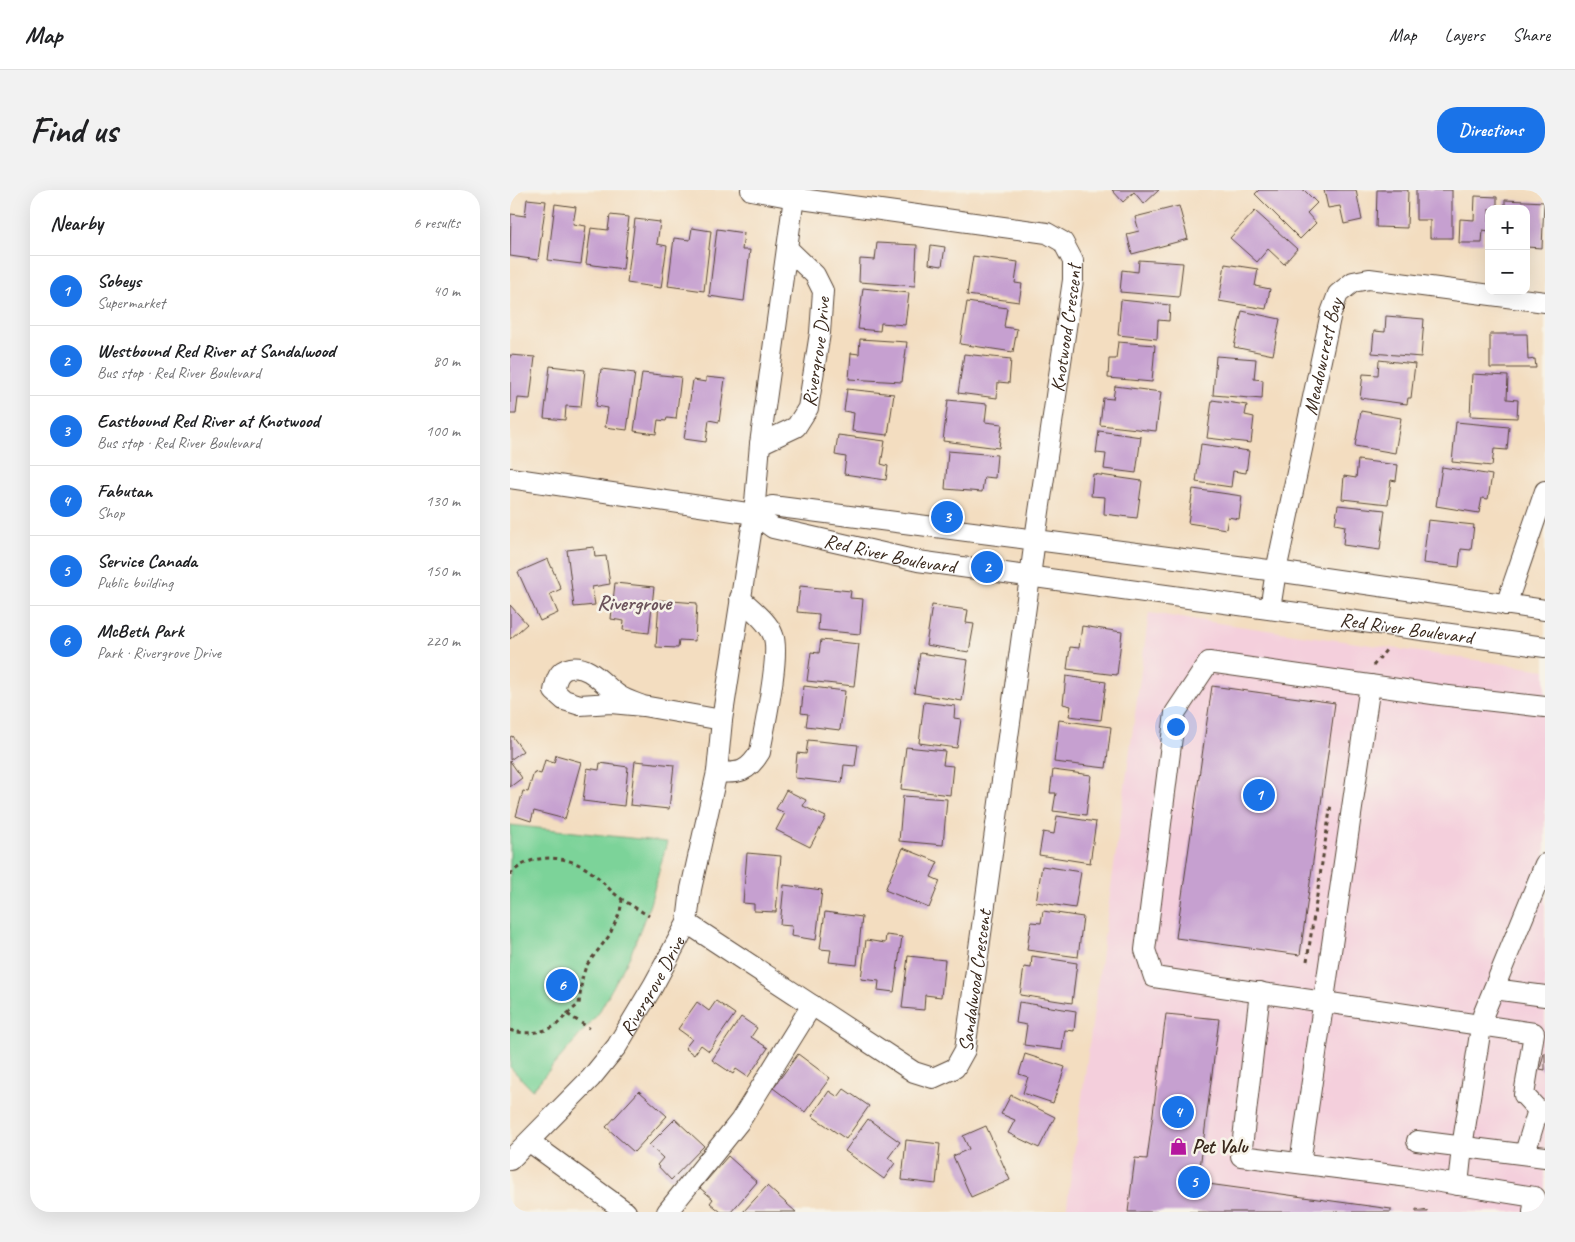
<!DOCTYPE html>
<html lang="en">
<head>
<meta charset="utf-8">
<style>
	:root { --surface:#fff; --page:#f2f2f2; --text:#202124; --muted:#757577; --line:#e0e0e0; --accent:#1a73e8 }
	body { margin:0; font-family:Caveat,sans-serif; background:var(--page); color:var(--text) }
	.controls { position:absolute; right:15px; top:15px; display:grid; overflow:hidden; border-radius:10px; box-shadow:0 5px 20px #0002 }
	.controls button { width:45px; height:45px; display:grid; place-items:center; padding:0; border:0; border-bottom:1px solid var(--line); background:var(--surface); color:var(--text); font:25px sans-serif }
	.you { position:absolute; left:665px; top:536px; width:18px; height:18px; margin:-12px; border:4px solid #fff; border-radius:50%; background:#1a73e8; box-shadow:0 0 0 8px #1a73e833 }
	.badge { display:grid; place-items:center; width:32px; height:32px; border-radius:50%; background:var(--accent); color:#fff; font-size:16px; font-weight:700 }
	.pin { position:absolute; translate:-50% -50%; border:2px solid #fff; box-shadow:0 1px 5px #0006 }
	.list { margin:0; padding:0; list-style:none }
	h2 { display:flex; justify-content:space-between; align-items:center; height:65px; margin:0; padding:0 20px; font-size:21px }
	h2 small { font-size:16px; font-weight:400; color:var(--muted) }
	.list li { display:grid; grid-template-columns:32px 1fr auto; gap:15px; align-items:center; box-sizing:border-box; height:70px; padding:0 20px; border-top:1px solid var(--line) }
	.list b { display:block; font-size:19px; white-space:nowrap }
	.list p { margin:0; font-size:16px; white-space:nowrap; color:var(--muted) }
	.list em { font-size:16px; font-style:normal; color:var(--muted) }
	.map { position:relative; flex:none; width:1035px; height:1022px; overflow:hidden; border-radius:20px }
	header { display:flex; align-items:center; gap:30px; box-sizing:border-box; height:70px; padding:0 25px; background:var(--surface); border-bottom:1px solid var(--line) }
	header strong { font-size:24px }
	nav { display:flex; gap:28px; margin-inline-start:auto; font-size:18px }
	.intro { display:flex; align-items:center; justify-content:space-between; box-sizing:border-box; height:120px; padding:0 30px }
	h1 { margin:0; font-size:35px }
	.button { padding:12px 22px; border-radius:20px; background:var(--accent); color:#fff; font-size:18px; font-weight:700 }
	main { display:flex; gap:30px; padding:0 30px }
	aside { flex:1; background:var(--surface); border-radius:20px; box-shadow:0 5px 20px #0002 }
	.map>svg:first-child { display:block }
	.built { fill:#f4cfdc }
	.green { fill:#7bd399; stroke:#5b7e5c }
	.building { fill:#c6a0d0 }
	.lines { fill:none; stroke-linecap:round; stroke-linejoin:round }
	.minor-casing { stroke:#574536; stroke-width:22 }
	.path { stroke:#574536; stroke-width:3; stroke-dasharray:4 4; stroke-linecap:butt }
	.minor { stroke:#fff; stroke-width:20 }
	.labels { text-anchor:middle; dominant-baseline:central; stroke-width:5; stroke-linejoin:round; paint-order:stroke }
	.street-label { font-size:20px; fill:#3b2a1e; stroke:#f7f3e8 }
	.poi-label { font-size:20px; font-weight:bold; fill:#3b2a1e; stroke:#f7f3e8; text-anchor:start }
	.neighbourhood-label { font-size:21px; font-weight:bold; fill:#6c535c; stroke:#f7f3e8 }
</style>
</head>
<body>
<header>
<strong>Map</strong>
<nav><a>Map</a><a>Layers</a><a>Share</a></nav>
</header>
<div class="intro"><h1>Find us</h1><a class="button">Directions</a></div>
<main>
<aside>
<h2>Nearby<small>6 results</small></h2>
<ul class="list">
<li><span class="badge">1</span><div><b>Sobeys</b><p>Supermarket</p></div><em>40 m</em></li>
<li><span class="badge">2</span><div><b>Westbound Red River at Sandalwood</b><p>Bus stop · Red River Boulevard</p></div><em>80 m</em></li>
<li><span class="badge">3</span><div><b>Eastbound Red River at Knotwood</b><p>Bus stop · Red River Boulevard</p></div><em>100 m</em></li>
<li><span class="badge">4</span><div><b>Fabutan</b><p>Shop</p></div><em>130 m</em></li>
<li><span class="badge">5</span><div><b>Service Canada</b><p>Public building</p></div><em>150 m</em></li>
<li><span class="badge">6</span><div><b>McBeth Park</b><p>Park · Rivergrove Drive</p></div><em>220 m</em></li>
</ul>
</aside>
<div class="map">
<svg width="1035" height="1022" viewBox="0 0 1035 1022">
	<rect width="100%" height="100%" fill="#f7f3e8"/>
	<filter id="ink" filterUnits="userSpaceOnUse"><feTurbulence type="fractalNoise" baseFrequency=".02" numOctaves="2"/><feDisplacementMap in="SourceGraphic" scale="10" xChannelSelector="R" yChannelSelector="G"/><feConvolveMatrix kernelMatrix="1 2 1 2 8 2 1 2 1" color-interpolation-filters="sRGB"/></filter>
	<filter id="wash" filterUnits="userSpaceOnUse"><feTurbulence type="fractalNoise" baseFrequency=".0096" numOctaves="4" result="noise"/><feDisplacementMap in="SourceGraphic" scale="20" xChannelSelector="R" yChannelSelector="G"/><feGaussianBlur stdDeviation="1.12" result="paint"/><feColorMatrix in="noise" values="0 0 0 0 0 0 0 0 0 0 0 0 0 0 0 0 0 1.4 0 .05"/><feComposite in="paint" operator="in"/></filter>
	<g filter="url(#wash)">
		<rect width="100%" height="100%" fill="#f3ddc0"/>
		<path class="built" d="M639 423 1035 480V1022H556Z"/>
		<path class="green" d="M0 635 157 652 140 714 120 766 88 824 22 900 0 877Z"/>
		<g id="blocks">
			<g class="building">
				<path d="M602 0H649L634 14 624 2 613 12Z"/>
				<path d="M749 0H794L807 13 797 23 806 33 790 49 745 4Z"/>
				<path d="M814 0H846L852 30 834 34 830 16 818 18Z"/>
				<path d="M867 0H898L897 38 866 37Z"/>
				<path d="M906 0H942V48H920V30H906Z"/>
				<path d="M965 6 987 7V19H979V41L973 40 972 53H949L950 29 964 30Z"/>
				<path d="M17 9 36 11 28 70 0 66 1 24 15 26Z"/>
				<path d="M995 10 1034 12 1032 58 1016 57V19H995Z"/>
				<path d="M45 14 66 17 63 34 76 36 71 74 38 70Z"/>
				<path d="M669 16 678 49 622 64 617 44 629 41 625 27Z"/>
				<path d="M745 21 787 59 774 74 758 59 747 72 720 48Z"/>
				<path d="M100 25 119 27 113 79 76 74 81 38 98 40Z"/>
				<path d="M125 29 150 32 147 54 157 56 151 98 117 93Z"/>
				<path d="M182 38 201 41 194 101 158 96 164 48 180 50Z"/>
				<path d="M207 39 234 43 232 60H240L234 111 199 106Z"/>
				<path d="M367 53 407 55 405 96 349 92 350 69 365 70Z"/>
				<path d="M421 55 435 57 432 76 419 74Z"/>
				<path d="M463 66 508 72 505 93 512 94 509 112 457 105Z"/>
				<path d="M629 70 673 73 669 107 610 102 612 80 628 82Z"/>
				<path d="M715 74 748 79 745 96 760 99 756 119 709 111Z"/>
				<path d="M353 98 399 103 395 135 371 133 370 141 348 139Z"/>
				<path d="M611 110 660 115 659 131 648 130 647 149 608 145Z"/>
				<path d="M457 112 497 118 494 137 507 139 503 162 450 154Z"/>
				<path d="M732 121 770 129 763 165 724 157Z"/>
				<path d="M876 126 914 129 911 167 862 163 864 141 875 142Z"/>
				<path d="M980 144H1017L1018 170 1025 169 1026 178H980Z"/>
				<path d="M350 149 397 152 392 192 339 189 341 163 349 164Z"/>
				<path d="M608 152 645 155 642 192 598 188 599 169H606Z"/>
				<path d="M454 164 501 169 499 193 488 192 487 208 448 203Z"/>
				<path d="M0 165 25 167 20 209 8 208 6 224H0Z"/>
				<path d="M706 166 746 169 744 189 753 190 752 209 703 205Z"/>
				<path d="M869 170 905 174 901 208H898L897 214 850 208 853 184 868 185Z"/>
				<path d="M40 176 75 180 71 217 56 216 55 230 34 228Z"/>
				<path d="M91 179 125 183 117 240 95 237 98 218 86 216Z"/>
				<path d="M132 183 171 187 166 229 157 228 156 231 148 230 146 244 124 241Z"/>
				<path d="M962 184 998 186 997 209 1008 210 1007 228 960 226Z"/>
				<path d="M196 187 215 189 209 232 199 230 196 252 174 249 183 190 196 192Z"/>
				<path d="M605 196 651 202 646 241 590 235 593 208 603 209Z"/>
				<path d="M337 199 384 204 378 245 342 241 344 223 334 221Z"/>
				<path d="M438 210 477 214 475 232 492 234 489 258 433 251Z"/>
				<path d="M702 210 737 215 735 225 744 227 741 253 697 248Z"/>
				<path d="M851 221 891 228 885 263 845 256Z"/>
				<path d="M946 232 999 237 997 260 984 259 982 276 942 272Z"/>
				<path d="M589 241 631 247 626 283 594 279 596 264 586 263Z"/>
				<path d="M328 245 375 251 371 274 378 276 376 290 334 284 336 267 325 265Z"/>
				<path d="M691 254 739 261 736 283 723 281 721 297 686 292Z"/>
				<path d="M438 261 487 265 485 288 474 287 472 302 435 299Z"/>
				<path d="M848 270 888 275 886 291 881 290 878 314 832 309 834 286 846 288Z"/>
				<path d="M932 277 982 285 978 309 972 308 969 323 926 316Z"/>
				<path d="M583 284 632 291 627 328 594 324 595 307 581 306Z"/>
				<path d="M683 299 732 306 729 329 718 327 716 339 678 333Z"/>
				<path d="M828 315 875 320 870 360 833 355 835 336 825 334Z"/>
				<path d="M918 330 964 335 961 360 951 359 949 377 913 373Z"/>
				<path d="M84 357 85 367 96 366 100 394 82 397 85 415 64 417 57 360Z"/>
				<path d="M38 369 51 399 40 404 48 423 30 431 8 382Z"/>
				<path d="M105 393 144 397 139 443 113 440 114 431 101 429Z"/>
				<path d="M290 396 341 401 340 408 353 409 350 444 308 440 309 424 287 422Z"/>
				<path d="M149 410 187 413 185 451 169 450 168 458 146 457Z"/>
				<path d="M0 415 17 434 0 449Z"/>
				<path d="M422 415 458 420 456 433 464 434 459 462 416 455Z"/>
				<path d="M572 436 612 442 607 485 557 479 560 457 569 458Z"/>
				<path d="M311 450 349 454 344 496 297 491 301 462 309 463Z"/>
				<path d="M410 463 458 470 452 511 404 503Z"/>
				<path d="M556 486 596 492 591 530 559 526 561 516 553 514Z"/>
				<path d="M294 496 335 501 330 540 296 536 298 524 291 523Z"/>
				<path d="M702 496 825 513 790 765 666 748Z"/>
				<path d="M414 512 445 516 444 528 451 529 447 558 409 553Z"/>
				<path d="M549 530 601 537 596 578 544 572Z"/>
				<path d="M2 546 13 561 0 570V547Z"/>
				<path d="M298 550 348 555 345 576 334 575 332 593 285 588 287 563 296 564Z"/>
				<path d="M396 557 435 561 433 575 443 576 440 605 391 599Z"/>
				<path d="M46 565 71 572 55 629 24 621 21 631 6 626 13 601 18 602 24 582 31 584 35 570 44 573Z"/>
				<path d="M0 571 12 588 0 597Z"/>
				<path d="M125 571 164 575 159 619 120 615Z"/>
				<path d="M90 573 118 577 114 616 73 611 77 578 89 580Z"/>
				<path d="M543 580 581 585 576 625 543 621 546 603H540Z"/>
				<path d="M276 600 296 610 293 616 316 627 300 657 266 640 275 623 266 619Z"/>
				<path d="M393 606 437 609 433 655 389 651Z"/>
				<path d="M547 626 586 632 580 673 529 665 533 642 544 644Z"/>
				<path d="M393 658 428 672 421 687 430 691 419 718 375 700Z"/>
				<path d="M237 663 271 666 266 722 244 721V714L233 713Z"/>
				<path d="M532 676 571 682 565 718 526 712Z"/>
				<path d="M274 695 312 700 306 750 281 746 282 736 270 735Z"/>
				<path d="M533 721 573 727 568 767 517 760 521 732 531 733Z"/>
				<path d="M315 722 352 727 347 775 319 772 321 760 310 759Z"/>
				<path d="M376 745 392 747 384 802 368 800 369 791 351 789 356 750 375 753Z"/>
				<path d="M398 766 435 770 431 807 415 805 414 820 392 818Z"/>
				<path d="M522 766 567 773 562 813 510 805 514 777 521 778Z"/>
				<path d="M206 811 225 824 199 861 191 855 184 865 175 858 182 849 168 839 187 812 199 821Z"/>
				<path d="M509 812 566 821 564 841 555 840 552 860 514 855 517 835 506 833Z"/>
				<path d="M656 824 709 829 690 978 698 994 881 1019V1022H618L625 968 637 969Z"/>
				<path d="M231 827 247 838 241 847 258 858 238 887 226 879 223 884 202 870Z"/>
				<path d="M1034 863H1035V880L1030 879Z"/>
				<path d="M288 864 320 888 295 922 263 898Z"/>
				<path d="M515 864 555 877 543 913 513 903 518 887 509 884Z"/>
				<path d="M334 899 359 916 336 949 302 926 319 901 328 907Z"/>
				<path d="M129 901 157 926 124 962 96 937Z"/>
				<path d="M501 905 545 927 529 958 498 943 505 930 491 924Z"/>
				<path d="M165 929 194 956 161 990 147 975 153 968 139 955Z"/>
				<path d="M358 929 390 952 378 968 385 973 374 989 335 961Z"/>
				<path d="M476 936 500 990 461 1007 443 966 459 959 453 946Z"/>
				<path d="M396 950 430 954 426 994 392 990Z"/>
				<path d="M218 966 247 992 221 1022H211L200 1013 203 1009 190 998Z"/>
				<path d="M257 996 286 1022H233Z"/>
				<path d="M906 1019 918 1021V1022H906Z"/>
			</g>
		</g>
	</g>
	<g filter="url(#ink)">
		<use href="#blocks" fill-opacity="0" stroke="#574536" stroke-width="1"/>
		<g class="lines">
			<defs>
				<g id="minor">
					<path id="s1" d="M250 254 286 237 298 218 310 143 313 101 305 85 277 58"/>
					<path id="s2" d="M0 288 244 324 263 338 408 371 1035 457"/>
					<path d="M244 324 262 316 766 381 1035 420"/>
					<path d="M996 415 1035 301"/>
					<path id="s3" d="M760 419 766 381 821 123 828 104 843 92 859 89 1035 112"/>
					<path d="M133 516C125 513 115 510 108 505 93 495 80 474 60 478 48 480 46 491 44 501L54 510 70 515 101 513 133 516 212 530"/>
					<path d="M1035 517 930 505 699 472 665 523 635 760 644 787 1024 843 1014 905 1028 920 1035 921"/>
					<path d="M207 582C229 584 238 582 250 562 254 539 271 463 263 445 258 431 240 418 230 408"/>
					<path id="s4" d="M177 733 404 882 423 888 445 878 455 860 520 387 525 349 563 90V71L553 52 537 43 284 8 241 0"/>
					<path d="M984 799 1035 806"/>
					<path d="M750 802 731 966 899 987 1025 1007 1023 1022"/>
					<path d="M907 951 1035 967"/>
					<path d="M20 952 116 1022"/>
					<path d="M1015 963 1028 920"/>
					<path id="s5" d="M0 970 81 888 107 856 143 796 177 733 181 699 207 582 212 530 244 324 250 254 285 0"/>
					<path d="M790 973 860 495"/>
					<path d="M948 995 952 957 973 825 1035 674"/>
					<path d="M157 1022 230 931 302 815"/>
				</g>
			</defs>
			<use href="#minor" class="minor-casing"/>
			<g class="path">
				<path d="M863 476 877 459"/>
				<path d="M0 685C19 662 58 664 81 682 91 689 99 700 110 708 119 714 129 720 139 726"/>
				<path d="M797 771 821 614"/>
				<path d="M57 824 69 814 72 789 76 776 99 746 110 722 112 710"/>
				<path d="M0 840C13 845 33 843 45 836 49 833 53 828 57 824L79 838"/>
			</g>
			<use href="#minor" class="minor"/>
		</g>
	</g>
	<defs>
		<symbol id="shop-bare" viewBox="-9 -9 18 18"><path d="M-5-2.5h2.3a2.7 3.5 0 0 1 5.4 0H5L5.5 6h-11ZM-1.5-2.5h3a1.5 2.3 0 0 0-3 0Z" fill="#b5179e" stroke="#f7f3e8" stroke-width="2.5" paint-order="stroke"/></symbol>
	</defs>
	<g fill-rule="evenodd">
		<use href="#shop-bare" x="656" y="944" width="25" height="25"/>
	</g>
	<g class="labels">
		<g class="street-label">
			<text stroke="none"><textPath href="#s4" startOffset="1065">Knotwood Crescent</textPath></text>
			<text stroke="none"><textPath href="#s1" startOffset="119">Rivergrove Drive</textPath></text>
			<text stroke="none"><textPath href="#s3" startOffset="258">Meadowcrest Bay</textPath></text>
			<text stroke="none"><textPath href="#s2" startOffset="390">Red River Boulevard</textPath></text>
			<text stroke="none"><textPath href="#s2" startOffset="912">Red River Boulevard</textPath></text>
			<text stroke="none"><textPath href="#s4" startOffset="406">Sandalwood Crescent</textPath></text>
			<text stroke="none"><textPath href="#s5" startOffset="226">Rivergrove Drive</textPath></text>
		</g>
		<g class="poi-label">
			<text x="682" y="956">Pet Valu</text>
		</g>
		<g class="neighbourhood-label">
			<text x="124" y="413">Rivergrove</text>
		</g>
	</g>
</svg>
<div class="controls">
<button>+</button>
<button>−</button>
</div>
<div class="you"></div>
<div class="pin badge" style="left:749px;top:605px">1</div>
<div class="pin badge" style="left:477px;top:377px">2</div>
<div class="pin badge" style="left:437px;top:327px">3</div>
<div class="pin badge" style="left:668px;top:922px">4</div>
<div class="pin badge" style="left:684px;top:992px">5</div>
<div class="pin badge" style="left:52px;top:795px">6</div>
</div>
</main>
</body>
</html>
